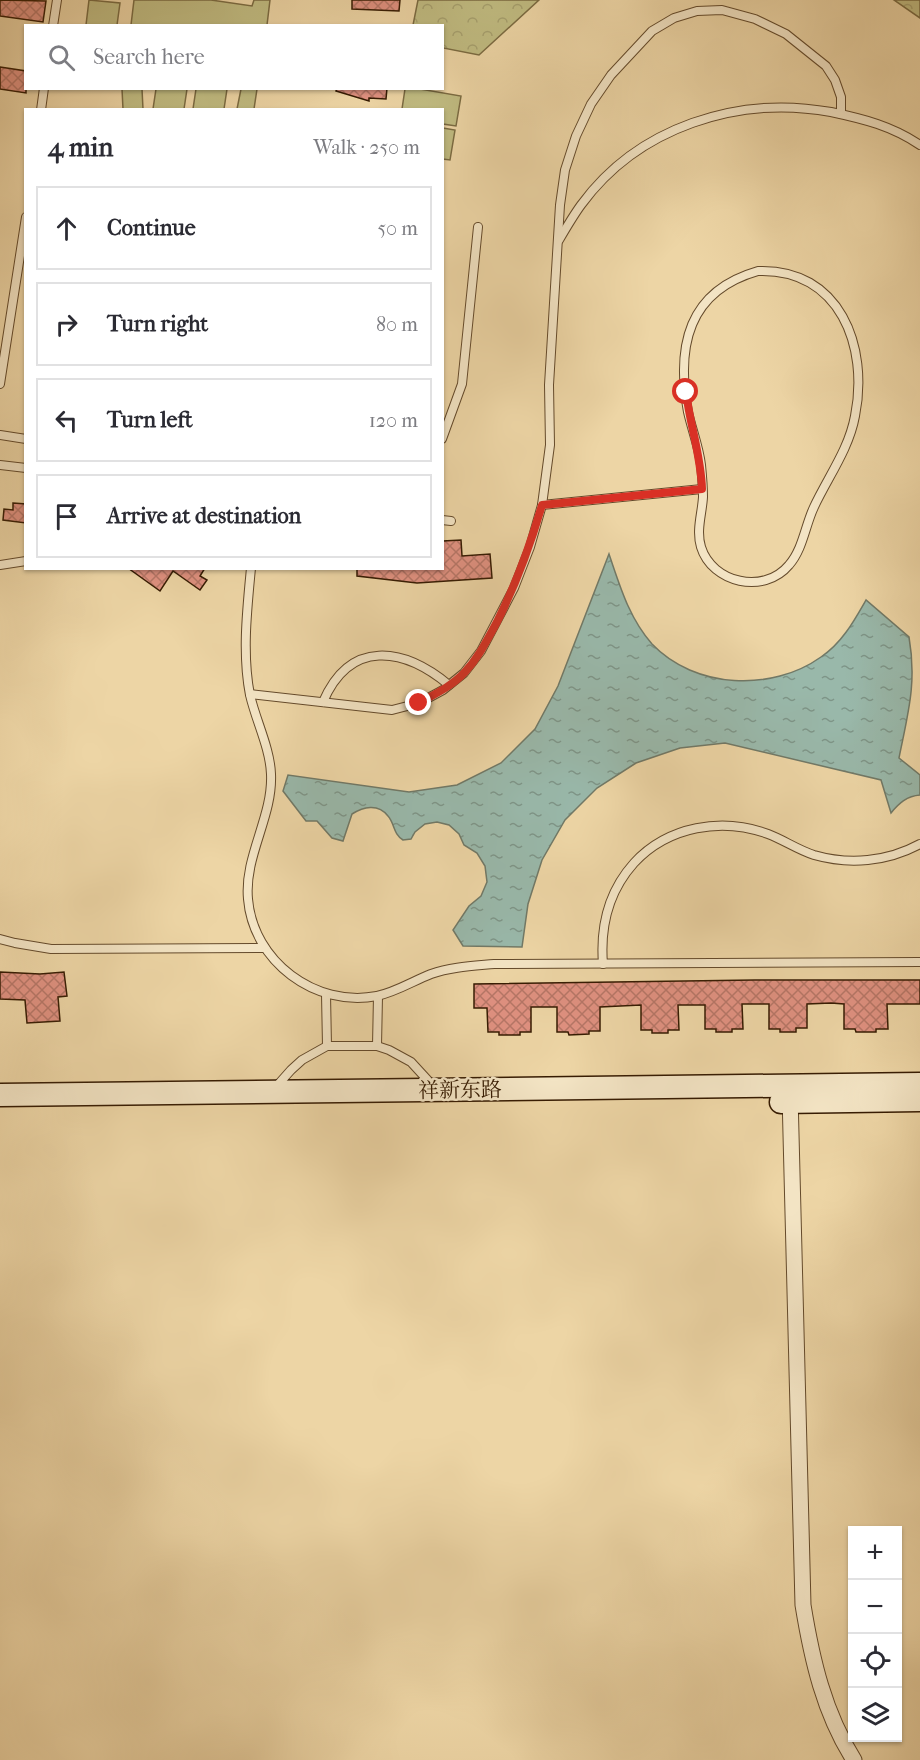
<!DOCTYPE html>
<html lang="en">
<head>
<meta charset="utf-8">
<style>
	:root { --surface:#fff; --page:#f7f7f7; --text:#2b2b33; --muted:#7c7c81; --line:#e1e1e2 }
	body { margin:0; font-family:"IM FELL French Canon","Noto Serif SC",serif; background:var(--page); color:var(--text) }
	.controls { position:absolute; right:18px; bottom:18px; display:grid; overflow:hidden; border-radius:0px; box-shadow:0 2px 4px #0004 }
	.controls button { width:54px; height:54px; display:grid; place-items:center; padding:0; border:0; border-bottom:2px solid var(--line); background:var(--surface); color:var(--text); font:30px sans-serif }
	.stop { position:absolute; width:18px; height:18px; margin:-14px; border:4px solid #d93025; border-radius:50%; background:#fff }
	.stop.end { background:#d93025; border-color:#fff; box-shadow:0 2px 6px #0008 }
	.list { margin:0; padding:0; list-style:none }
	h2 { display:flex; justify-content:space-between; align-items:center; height:78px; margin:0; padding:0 24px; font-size:26px }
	h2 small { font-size:20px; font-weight:400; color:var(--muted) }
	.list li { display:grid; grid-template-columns:39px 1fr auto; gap:18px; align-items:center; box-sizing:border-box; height:84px; margin:0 12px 12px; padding:0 12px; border:2px solid var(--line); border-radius:0px }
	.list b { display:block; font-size:22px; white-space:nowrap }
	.list em { font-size:20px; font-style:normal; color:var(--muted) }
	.icon { flex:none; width:33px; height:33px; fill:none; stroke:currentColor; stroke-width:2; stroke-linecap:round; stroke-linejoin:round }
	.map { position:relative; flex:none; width:920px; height:1760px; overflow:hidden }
	.search { position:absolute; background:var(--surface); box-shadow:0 2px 4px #0004; left:24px; top:24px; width:420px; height:66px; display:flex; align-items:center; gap:15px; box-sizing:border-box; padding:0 21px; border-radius:0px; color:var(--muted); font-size:22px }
	.panel { position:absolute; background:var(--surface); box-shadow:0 2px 4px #0004; left:24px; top:108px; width:420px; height:462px; border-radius:0px }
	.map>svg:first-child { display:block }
	.forest { fill:url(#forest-crowns); stroke:#7b6b42; stroke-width:1.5 }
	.garden { fill:#c0bb81; stroke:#7b6b42; stroke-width:1.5 }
	.water { fill:url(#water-ripples); stroke:#717967; stroke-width:1.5 }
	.building { fill:url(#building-cross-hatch); stroke:#361b02; stroke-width:1.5 }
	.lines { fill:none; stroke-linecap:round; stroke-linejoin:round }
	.lane-casing { stroke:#644a2b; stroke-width:10 }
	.street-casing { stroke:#644a2b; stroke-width:17 }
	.secondary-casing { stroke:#361b02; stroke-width:25 }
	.lane { stroke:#f3e4c4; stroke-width:8 }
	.street { stroke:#f3e4c4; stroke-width:15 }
	.secondary { stroke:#f3e4c4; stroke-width:22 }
	.route { stroke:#d93025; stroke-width:8 }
	.labels { text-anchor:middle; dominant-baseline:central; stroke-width:5; stroke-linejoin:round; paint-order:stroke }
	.street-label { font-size:21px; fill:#361b02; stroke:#f3e4c4 }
</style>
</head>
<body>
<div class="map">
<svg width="920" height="1760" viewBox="0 0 920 1760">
	<defs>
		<pattern id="forest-crowns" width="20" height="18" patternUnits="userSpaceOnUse" patternTransform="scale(1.5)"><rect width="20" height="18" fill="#c0bb81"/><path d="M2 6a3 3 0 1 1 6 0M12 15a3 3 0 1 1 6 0" fill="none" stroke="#a6a06e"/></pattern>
		<pattern id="water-ripples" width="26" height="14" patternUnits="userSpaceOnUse" patternTransform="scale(1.5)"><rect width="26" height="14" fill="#99b8aa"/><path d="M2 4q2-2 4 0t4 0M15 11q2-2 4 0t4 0" fill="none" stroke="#7e9588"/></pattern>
		<pattern id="building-cross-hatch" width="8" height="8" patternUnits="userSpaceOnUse" patternTransform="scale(1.5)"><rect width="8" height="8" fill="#e09181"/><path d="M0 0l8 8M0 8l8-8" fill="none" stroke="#b67667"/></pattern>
	</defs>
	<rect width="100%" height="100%" fill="#edd5a5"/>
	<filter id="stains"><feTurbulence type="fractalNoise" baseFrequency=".00333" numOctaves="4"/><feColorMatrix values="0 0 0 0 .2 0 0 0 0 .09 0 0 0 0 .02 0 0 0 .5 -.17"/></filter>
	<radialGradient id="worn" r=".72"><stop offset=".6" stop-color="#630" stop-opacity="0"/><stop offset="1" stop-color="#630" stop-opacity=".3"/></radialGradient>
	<g class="forest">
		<path d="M418 0H539L479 55 443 48 442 26 413 25Z"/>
		<path d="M894 0H920V18Z"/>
	</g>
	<g class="garden">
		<path d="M89 0 120 3 117 25H86Z"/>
		<path d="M134 0H211L252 6 254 0H270L267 25H131Z"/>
		<path d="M122 89H142L143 109H123Z"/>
		<path d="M156 89H187L184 109H153Z"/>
		<path d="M196 89H227L224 109H193Z"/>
		<path d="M241 89H257L254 109H237Z"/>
		<path d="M405 89H420L461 96 456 126 443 124 442 110 402 109Z"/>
		<path d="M443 128 455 130 450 160 443 159Z"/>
	</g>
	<path class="water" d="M609 554C620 586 629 618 652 644 695 689 772 692 821 657 842 643 854 621 866 600L909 637C917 683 908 713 899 758L920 775V795C907 796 899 803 891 813L881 780 725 743 680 748 636 763 597 788 565 820 542 860 528 904 522 947 463 946 453 930 469 906 481 896 487 882 485 866 477 853 464 845 459 834 449 825 437 822 425 824 415 832 411 839 403 840C393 834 395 824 388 816 378 803 363 807 352 814L343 841 332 838 317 821H306L283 791 288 775 409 792 457 785 501 763 535 729 558 686Z"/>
	<g class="building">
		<path d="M0 0 46 1 43 22 0 16Z"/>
		<path d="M352 0H400L399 11 352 9Z"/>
		<path d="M0 67 26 71V93L0 89Z"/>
		<path d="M337 88H387L386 99 369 98V101L336 91Z"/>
		<path d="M13 503 26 504V523L3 520 4 509 13 510Z"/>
		<path d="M461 540 462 556 490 554 492 578 417 583 357 576V568H442L443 541Z"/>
		<path d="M128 568H205L200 576 207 580 200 590 173 571 160 591Z"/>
		<path d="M0 972 40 974 64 972 67 996 58 997 60 1021 27 1023 25 1000 0 999Z"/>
		<path d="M755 980H920V1004H887L888 1029H876V1032H856L855 1029H844V1004L831 1003 807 1004V1028H796V1032H780V1029H769V1004H742L743 1029H732V1032H716V1029H705V1005H678L679 1030H668V1033H652V1030H641V1005L600 1007V1031H589V1034L569 1035 568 1032H557V1007H531V1032H520V1035H499V1032H488L487 1008H474V984Z"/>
	</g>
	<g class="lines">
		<defs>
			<g id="lane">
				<path d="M53 26 57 0"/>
				<path d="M41 110 44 88"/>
				<path d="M559 240C566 228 573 216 581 205 638 127 738 95 831 112 864 119 892 126 920 145"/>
				<path d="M758 271C840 268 869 347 855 416 849 449 828 477 814 507 805 526 803 549 789 565 764 595 712 583 701 547 696 530 702 514 703 497 703 487 702 475 701 465 699 447 692 430 688 412 676 346 688 291 758 271Z"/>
				<path d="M0 384 26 217"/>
				<path d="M0 435 26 439"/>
				<path d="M442 439 462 384 478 227"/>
				<path d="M0 465 26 468"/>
				<path d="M542 505 702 489"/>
				<path d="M442 520 451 521"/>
				<path d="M0 565 26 561"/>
				<path d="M251 568C247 610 242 654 250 695 256 721 270 748 271 774 273 817 244 856 248 899 253 961 315 1008 377 996 396 992 413 981 431 974 451 967 473 966 494 964L920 962"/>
				<path d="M250 694 392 710 419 703 443 690 464 673 481 651 514 588 530 547 542 505 550 445 549 385 560 205 565 170 576 136 591 104 611 75 652 31 674 18 697 11 722 10 755 19 786 34 826 66 835 80 841 97V114"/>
				<path d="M323 702C350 639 403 647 449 685"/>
				<path d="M0 939 15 943 51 949 264 948"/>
				<path d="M603 964C600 926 608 892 634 863 668 826 722 817 768 834 784 840 798 850 814 855 849 865 887 862 920 844"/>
				<path d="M326 994 327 1046"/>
				<path d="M377 1046 378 996"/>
				<path d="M275 1088 291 1070 302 1060 327 1046H377L389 1050 411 1062 434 1087"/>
			</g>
			<path id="street" d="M790 1095 803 1605C812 1660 824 1713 854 1760"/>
			<g id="secondary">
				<path d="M0 1095 920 1084"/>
				<path d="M781 1102 920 1100"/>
			</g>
		</defs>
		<use href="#lane" class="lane-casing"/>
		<use href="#street" class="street-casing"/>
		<use href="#secondary" class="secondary-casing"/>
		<use href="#lane" class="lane"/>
		<use href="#street" class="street"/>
		<use href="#secondary" class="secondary"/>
	</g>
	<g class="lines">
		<path class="route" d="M419 703C435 694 452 686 465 672 479 657 487 640 497 622 516 584 530 546 542 505L702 489C701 456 690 425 686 392"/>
	</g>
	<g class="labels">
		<g class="street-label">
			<text transform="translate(460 1090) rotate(-1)">祥新东路</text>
		</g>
	</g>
	<rect width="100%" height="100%" filter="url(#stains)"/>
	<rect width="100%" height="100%" fill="url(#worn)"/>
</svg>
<div class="controls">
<button>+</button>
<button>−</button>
<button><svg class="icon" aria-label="locate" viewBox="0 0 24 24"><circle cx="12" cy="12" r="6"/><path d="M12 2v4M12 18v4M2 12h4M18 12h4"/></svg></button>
<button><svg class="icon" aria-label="layers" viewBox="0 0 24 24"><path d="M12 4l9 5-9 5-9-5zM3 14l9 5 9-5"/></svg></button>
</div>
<div class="stop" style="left:686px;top:392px"></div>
<div class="stop end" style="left:419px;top:703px"></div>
<div class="search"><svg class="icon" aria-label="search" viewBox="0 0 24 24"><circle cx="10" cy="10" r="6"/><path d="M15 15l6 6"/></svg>Search here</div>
<section class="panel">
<h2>4 min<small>Walk · 250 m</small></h2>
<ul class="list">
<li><svg class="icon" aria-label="ahead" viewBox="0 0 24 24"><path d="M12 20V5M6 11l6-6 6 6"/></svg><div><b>Continue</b></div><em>50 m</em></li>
<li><svg class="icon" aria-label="right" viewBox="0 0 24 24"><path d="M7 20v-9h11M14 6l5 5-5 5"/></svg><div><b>Turn right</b></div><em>80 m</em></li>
<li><svg class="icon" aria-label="left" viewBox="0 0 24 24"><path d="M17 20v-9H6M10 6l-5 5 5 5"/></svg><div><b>Turn left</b></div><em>120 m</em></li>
<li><svg class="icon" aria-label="arrive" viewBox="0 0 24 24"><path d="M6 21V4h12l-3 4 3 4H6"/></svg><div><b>Arrive at destination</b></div></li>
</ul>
</section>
</div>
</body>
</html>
